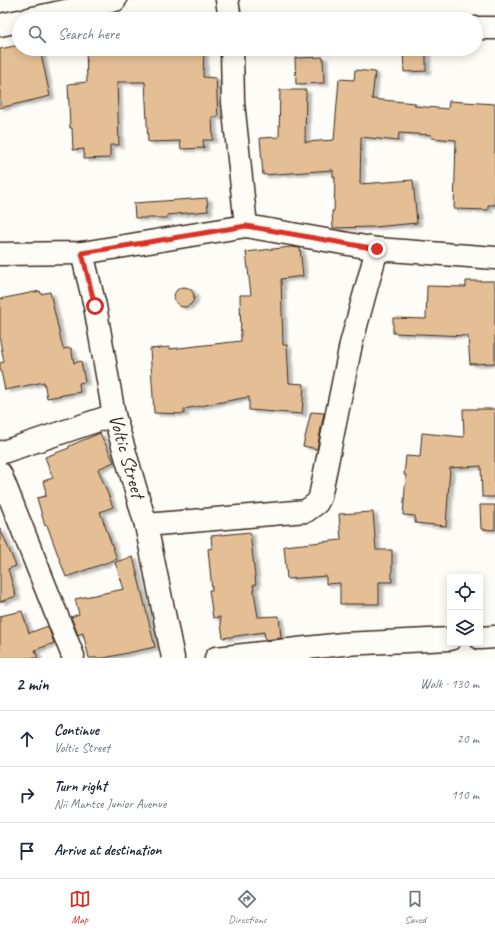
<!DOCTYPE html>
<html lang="en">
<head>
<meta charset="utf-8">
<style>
	:root { --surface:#fff; --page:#f2f2f3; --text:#1f2937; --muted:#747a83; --line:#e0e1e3; --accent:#d93025 }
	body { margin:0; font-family:Caveat,sans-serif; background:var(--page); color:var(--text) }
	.controls { position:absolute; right:12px; bottom:12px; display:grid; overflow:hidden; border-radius:4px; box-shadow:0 2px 10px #0003 }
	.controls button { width:36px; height:36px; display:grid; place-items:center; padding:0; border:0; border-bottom:1px solid var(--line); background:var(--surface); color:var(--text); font:20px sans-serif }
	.stop { position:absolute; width:12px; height:12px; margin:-9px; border:3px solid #d93025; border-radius:50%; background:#fff }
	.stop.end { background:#d93025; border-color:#fff; box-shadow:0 1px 4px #0008 }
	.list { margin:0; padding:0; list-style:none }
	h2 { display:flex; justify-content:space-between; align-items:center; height:52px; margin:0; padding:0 16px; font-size:17px }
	h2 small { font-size:13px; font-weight:400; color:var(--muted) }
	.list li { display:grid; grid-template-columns:26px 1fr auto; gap:12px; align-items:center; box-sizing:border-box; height:56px; padding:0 16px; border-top:1px solid var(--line) }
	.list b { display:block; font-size:15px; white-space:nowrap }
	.list p { margin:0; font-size:13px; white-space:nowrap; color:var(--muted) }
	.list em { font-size:13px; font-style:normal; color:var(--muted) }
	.icon { flex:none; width:22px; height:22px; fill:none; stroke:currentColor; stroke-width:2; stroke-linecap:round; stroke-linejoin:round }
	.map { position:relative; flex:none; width:495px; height:658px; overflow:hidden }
	.search { position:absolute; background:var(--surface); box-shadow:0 2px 10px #0003; left:12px; right:12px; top:12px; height:44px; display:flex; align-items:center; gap:10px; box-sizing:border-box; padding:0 14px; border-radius:22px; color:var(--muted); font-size:15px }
	.sheet { height:220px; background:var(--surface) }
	nav { display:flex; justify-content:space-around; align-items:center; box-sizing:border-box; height:56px; border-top:1px solid var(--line); background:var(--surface); font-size:11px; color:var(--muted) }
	nav a { display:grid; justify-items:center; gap:2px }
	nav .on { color:var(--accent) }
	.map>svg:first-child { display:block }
	.building { fill:#e4bf95; stroke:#3b2a1e; filter:url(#shadow) }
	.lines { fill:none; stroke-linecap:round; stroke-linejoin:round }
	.minor-casing { stroke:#3b2a1e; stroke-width:25 }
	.minor { stroke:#fdfcf7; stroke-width:22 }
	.route { stroke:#d93025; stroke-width:5 }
	.labels { text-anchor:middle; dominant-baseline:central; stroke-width:3; stroke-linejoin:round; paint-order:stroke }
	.street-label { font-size:20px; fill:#3b2a1e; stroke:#fdfcf7 }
</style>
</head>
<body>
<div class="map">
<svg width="495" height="658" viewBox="0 0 495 658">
	<defs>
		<filter id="shadow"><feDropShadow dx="4.5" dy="2.5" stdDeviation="1" flood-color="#0004"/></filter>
	</defs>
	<rect width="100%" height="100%" fill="#fdfcf7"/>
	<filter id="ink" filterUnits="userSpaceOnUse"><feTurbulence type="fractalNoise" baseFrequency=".025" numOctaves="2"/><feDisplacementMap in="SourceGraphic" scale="8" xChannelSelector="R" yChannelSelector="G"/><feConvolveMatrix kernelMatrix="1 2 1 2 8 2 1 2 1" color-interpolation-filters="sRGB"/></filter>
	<g filter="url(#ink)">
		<g class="building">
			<path d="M19 45V49H40L50 96 0 108V49Z"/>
			<path d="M86 49H204L203 77 216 78 218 117H212L213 140H203L204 148 181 149 180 141 148 142 145 82H117L119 145H110V158L84 159V149L73 150 72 128H70L68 84 87 82Z"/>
			<path d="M403 50H426V71L404 72Z"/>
			<path d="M323 57 324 83 296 84 295 58Z"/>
			<path d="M355 70 375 72 372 99 415 103V106L448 109 449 101 495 104V205H488V210L454 209 456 140 431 138 432 135 399 133 398 141 361 137 360 184 413 180 417 223 374 227 333 228 332 211H334L335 177H333V170L263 175 260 138 279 137 280 90H306L305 142 334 140 339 79 354 80Z"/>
			<path d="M207 198 208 211 167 215V218H135L134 203Z"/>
			<path d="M291 247 300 248 303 276 281 279 283 345H287L289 383 304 384 302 414 249 410V397L184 409V414L154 413 150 349 170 347V349L241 341 240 295H251L246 252Z"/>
			<path d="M466 281H495V363L470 364 468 336 393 333V318L426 319 427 286 466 287Z"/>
			<circle cx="184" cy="297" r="10"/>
			<path d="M40 291 41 294 50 292 63 349 71 348 74 363 81 361 85 382 79 383 80 392 47 398 44 382 5 390 0 367V363L4 362 0 341V299Z"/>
			<path d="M463 409H495V497H482L481 466 450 468 446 526 415 523V516L403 515 406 475H404L406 456 420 457 422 433 464 437Z"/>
			<path d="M311 412 324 413 317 449 303 446Z"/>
			<path d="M100 433 114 462 98 469 113 507 100 512 117 559 66 577 47 525 45 526 37 498 46 496 45 492H46L43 481 53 478 45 457 69 448V446Z"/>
			<path d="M480 505H495V530L481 529Z"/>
			<path d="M373 512 376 550H392V582H379V604H340V583L326 584V576L287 579 284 546 341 540 339 514Z"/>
			<path d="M0 528 16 566 8 569 16 596 0 602Z"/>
			<path d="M250 532 256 585H253L258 617 279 616 281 638 265 640 264 632 223 638 220 617 213 618 209 590H212L208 549 212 548 211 536Z"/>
			<path d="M133 557 155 647 104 658H89L83 633 78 635 71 617 79 614 75 599 124 589 115 562Z"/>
			<path d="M22 611 29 633 48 626 54 643 35 650 38 658H0V616Z"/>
		</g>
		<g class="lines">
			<defs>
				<g id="minor">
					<path d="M227 0 230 19"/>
					<path d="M29 19 115 0"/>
					<path d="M0 25 19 21"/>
					<path d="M476 28H495"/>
					<path d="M232 49 233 102 246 226"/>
					<path d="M82 253 95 306 114 415 146 525 173 658"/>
					<path d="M0 254 82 253 246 226 377 249 495 258"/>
					<path d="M0 453 114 415"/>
					<path d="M0 473 73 656"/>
					<path d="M146 525 306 511 317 503 320 497 351 344 377 249"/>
					<path d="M480 638 495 637"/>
					<path d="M216 658 343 644 450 639"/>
				</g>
			</defs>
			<use href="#minor" class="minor-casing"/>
			<use href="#minor" class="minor"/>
		</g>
	</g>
	<g class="lines" filter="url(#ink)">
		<path class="route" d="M95 306 82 253 246 226 377 249"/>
	</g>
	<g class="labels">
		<g class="street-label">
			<text transform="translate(127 456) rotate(74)">Voltic Street</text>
		</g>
	</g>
</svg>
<div class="controls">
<button><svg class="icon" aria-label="locate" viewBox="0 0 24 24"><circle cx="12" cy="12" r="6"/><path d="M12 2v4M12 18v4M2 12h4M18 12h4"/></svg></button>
<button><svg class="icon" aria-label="layers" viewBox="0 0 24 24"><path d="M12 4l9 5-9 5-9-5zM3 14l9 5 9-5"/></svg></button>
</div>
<div class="stop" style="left:95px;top:306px"></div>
<div class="stop end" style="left:377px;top:249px"></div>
<div class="search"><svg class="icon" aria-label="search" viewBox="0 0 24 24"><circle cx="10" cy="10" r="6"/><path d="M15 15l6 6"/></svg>Search here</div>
</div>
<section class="sheet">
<h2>2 min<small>Walk · 130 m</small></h2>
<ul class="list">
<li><svg class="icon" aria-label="ahead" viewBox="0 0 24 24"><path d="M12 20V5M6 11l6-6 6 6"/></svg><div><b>Continue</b><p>Voltic Street</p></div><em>20 m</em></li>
<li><svg class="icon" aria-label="right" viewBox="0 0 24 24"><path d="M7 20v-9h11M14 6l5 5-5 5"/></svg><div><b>Turn right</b><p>Nii Mantse Junior Avenue</p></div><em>110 m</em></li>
<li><svg class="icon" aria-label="arrive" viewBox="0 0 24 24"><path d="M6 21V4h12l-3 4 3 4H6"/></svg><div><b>Arrive at destination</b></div></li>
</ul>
</section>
<nav>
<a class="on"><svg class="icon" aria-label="map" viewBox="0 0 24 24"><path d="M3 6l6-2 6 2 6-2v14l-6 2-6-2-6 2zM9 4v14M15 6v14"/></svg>Map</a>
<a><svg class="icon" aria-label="directions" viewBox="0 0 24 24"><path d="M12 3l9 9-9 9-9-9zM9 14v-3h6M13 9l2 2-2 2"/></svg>Directions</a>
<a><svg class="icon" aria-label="saved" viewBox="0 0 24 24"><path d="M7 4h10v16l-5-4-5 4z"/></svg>Saved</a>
</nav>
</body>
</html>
